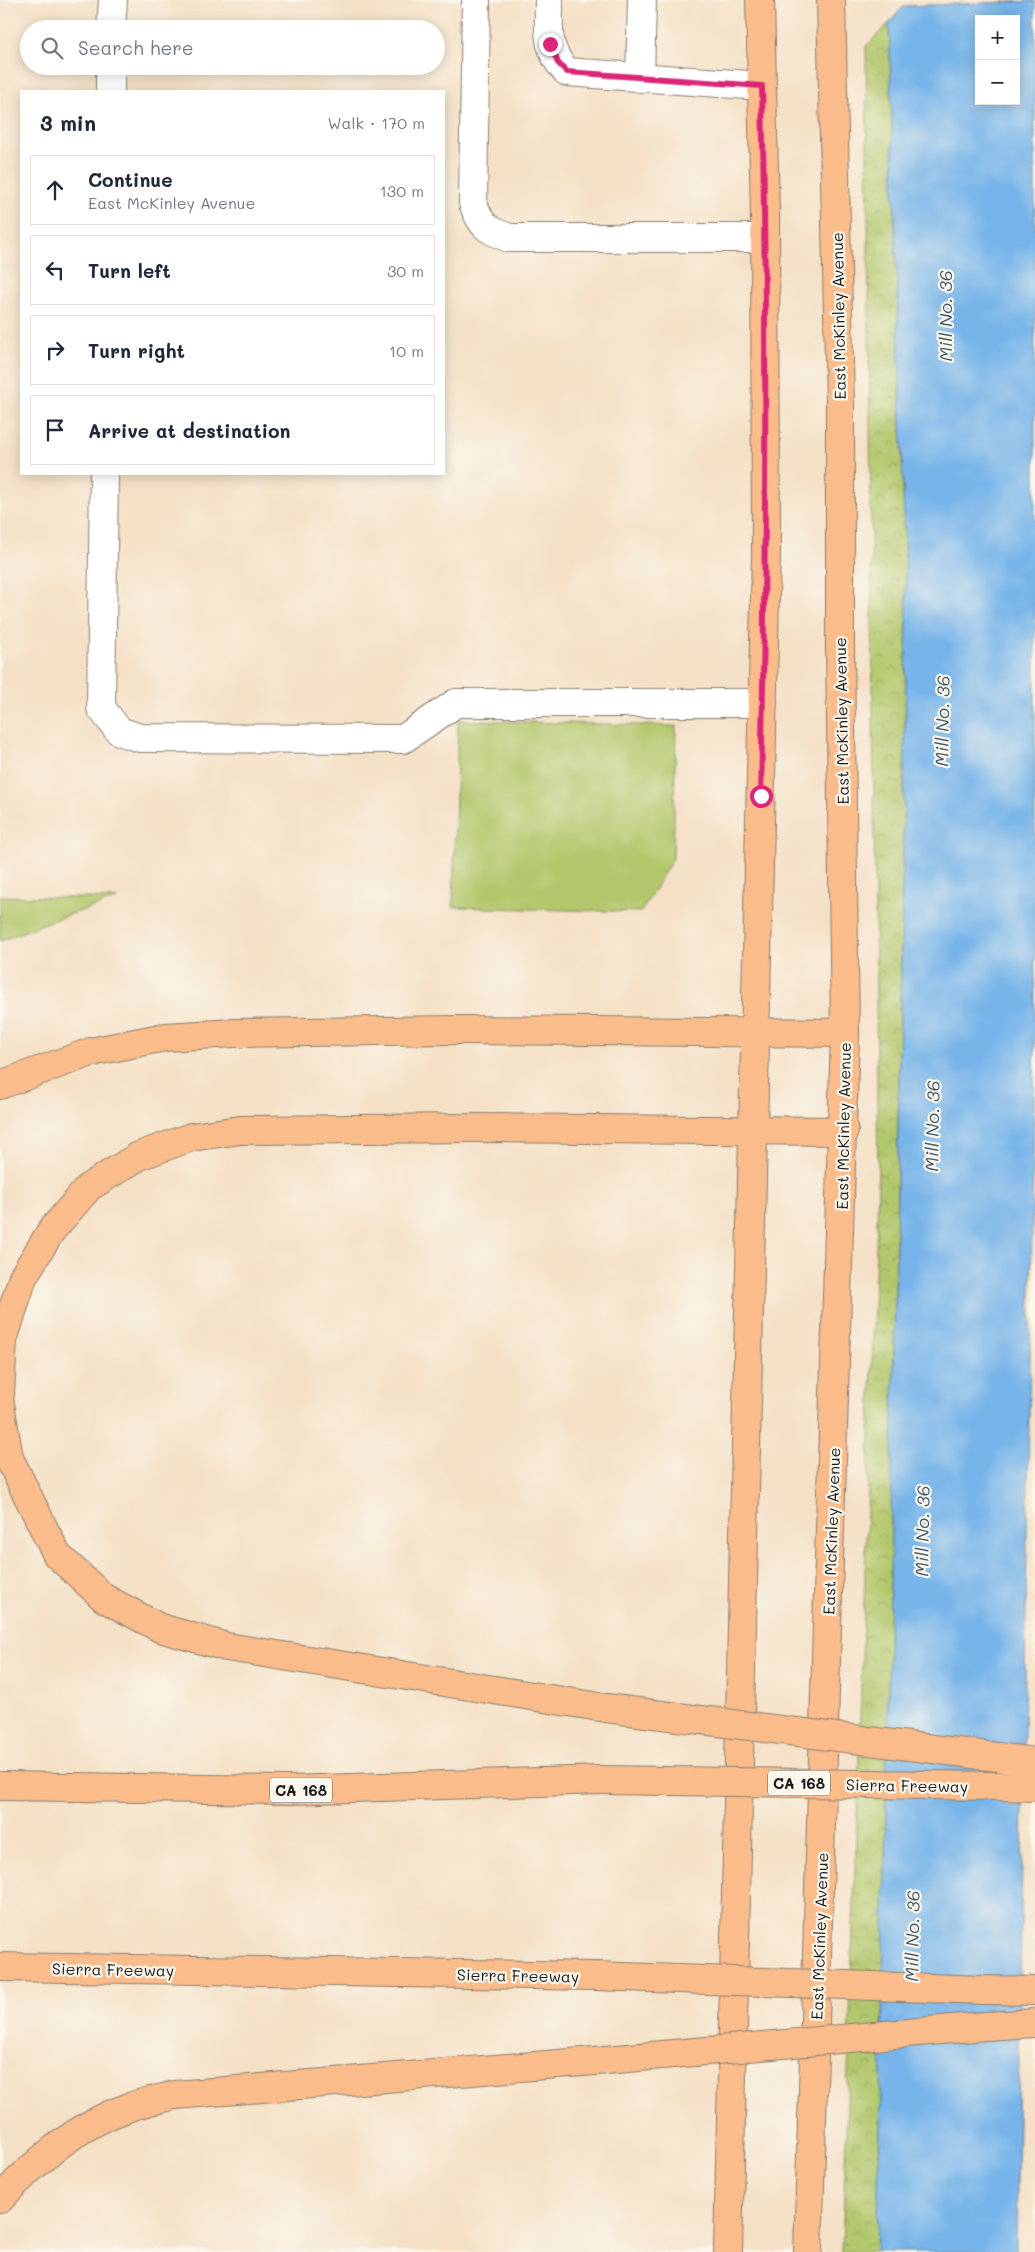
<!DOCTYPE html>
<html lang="en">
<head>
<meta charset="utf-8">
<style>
	:root { --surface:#fff; --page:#f6f6f7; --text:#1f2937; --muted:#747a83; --line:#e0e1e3 }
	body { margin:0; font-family:Mali,sans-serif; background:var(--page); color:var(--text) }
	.controls { position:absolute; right:15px; top:15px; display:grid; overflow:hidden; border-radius:0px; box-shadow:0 2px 12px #0003 }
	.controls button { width:45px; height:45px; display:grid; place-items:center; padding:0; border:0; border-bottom:1px solid var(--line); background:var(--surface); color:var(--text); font:25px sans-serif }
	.stop { position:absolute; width:15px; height:15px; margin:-11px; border:4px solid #db2777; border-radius:50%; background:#fff }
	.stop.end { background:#db2777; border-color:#fff; box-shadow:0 1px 5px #0008 }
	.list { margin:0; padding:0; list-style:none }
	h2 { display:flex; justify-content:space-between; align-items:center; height:65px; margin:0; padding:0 20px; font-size:21px }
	h2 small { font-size:16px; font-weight:400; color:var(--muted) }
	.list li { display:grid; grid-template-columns:32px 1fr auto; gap:15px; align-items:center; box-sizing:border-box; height:70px; margin:0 10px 10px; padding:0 10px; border:1px solid var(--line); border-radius:0px }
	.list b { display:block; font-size:19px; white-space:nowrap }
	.list p { margin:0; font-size:16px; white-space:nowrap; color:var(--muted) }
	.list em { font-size:16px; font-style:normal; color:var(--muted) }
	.icon { flex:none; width:28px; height:28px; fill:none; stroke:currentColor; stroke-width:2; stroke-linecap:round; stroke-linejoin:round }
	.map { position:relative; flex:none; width:1035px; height:2252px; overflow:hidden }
	.search { position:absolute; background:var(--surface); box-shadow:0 2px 12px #0003; left:20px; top:20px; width:425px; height:55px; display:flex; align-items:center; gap:12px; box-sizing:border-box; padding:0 18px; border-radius:28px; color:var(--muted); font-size:19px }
	.panel { position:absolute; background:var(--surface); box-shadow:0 2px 12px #0003; left:20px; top:90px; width:425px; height:385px; border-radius:0px }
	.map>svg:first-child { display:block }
	.grass { fill:#b2c76c; stroke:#677244 }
	.park { fill:url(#park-crowns); stroke:#677244 }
	.water { fill:#76b4e9; stroke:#496882; fill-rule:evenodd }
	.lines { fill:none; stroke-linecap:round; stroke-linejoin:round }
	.minor-casing { stroke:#887e70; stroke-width:30 }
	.major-casing { stroke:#887e70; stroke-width:30 }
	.highway-casing { stroke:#887e70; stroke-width:30 }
	.minor { stroke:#fff; stroke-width:28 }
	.major { stroke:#fabc8b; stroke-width:28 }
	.highway { stroke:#fabc8b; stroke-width:28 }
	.highway-bridge-casing { stroke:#887e70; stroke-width:30; stroke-linecap:butt }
	.highway-bridge { stroke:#fabc8b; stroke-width:28 }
	.route { stroke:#db2777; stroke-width:6 }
	.labels { text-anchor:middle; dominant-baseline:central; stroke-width:4.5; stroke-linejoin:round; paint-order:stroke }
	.shield { fill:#fbf7ec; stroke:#5f5e5a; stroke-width:1 }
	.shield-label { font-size:15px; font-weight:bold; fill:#1c1c1c }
	.street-label { font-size:16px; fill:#1c1c1c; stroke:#fbf7ec }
	.water-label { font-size:18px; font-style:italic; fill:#40596e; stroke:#fbf7ec }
</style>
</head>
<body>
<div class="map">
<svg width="1035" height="2252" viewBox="0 0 1035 2252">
	<defs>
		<pattern id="park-crowns" width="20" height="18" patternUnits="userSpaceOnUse" patternTransform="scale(1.25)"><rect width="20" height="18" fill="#b2c76c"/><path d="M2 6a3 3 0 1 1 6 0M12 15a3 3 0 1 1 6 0" fill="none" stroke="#98aa5d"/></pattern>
	</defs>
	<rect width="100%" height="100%" fill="#fbf7ec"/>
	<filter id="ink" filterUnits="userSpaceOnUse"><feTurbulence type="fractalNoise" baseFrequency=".02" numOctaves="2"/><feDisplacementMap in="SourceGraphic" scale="10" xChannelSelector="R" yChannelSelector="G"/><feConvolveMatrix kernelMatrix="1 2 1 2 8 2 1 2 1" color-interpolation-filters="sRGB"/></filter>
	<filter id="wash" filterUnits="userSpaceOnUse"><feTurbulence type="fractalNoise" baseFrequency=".0096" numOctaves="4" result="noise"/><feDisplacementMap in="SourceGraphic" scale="20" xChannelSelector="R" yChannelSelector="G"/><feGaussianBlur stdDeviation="1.12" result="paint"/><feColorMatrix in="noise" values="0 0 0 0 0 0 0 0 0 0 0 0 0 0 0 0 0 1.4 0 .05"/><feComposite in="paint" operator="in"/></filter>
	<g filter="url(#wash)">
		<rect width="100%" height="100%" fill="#f4e0c5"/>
		<g class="grass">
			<path d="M458 720 676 726 673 858 641 912 453 907Z"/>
			<path d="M0 896 117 899 51 921 0 941Z"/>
		</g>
		<path class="park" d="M889 23 907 618 881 2097 876 2252H842L878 1187 866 46Z"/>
		<path class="water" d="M1035 1V1040L1016 2252H876L881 2097 907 618 889 23 904 6ZM979 19H1016V101H979Z"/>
	</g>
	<g filter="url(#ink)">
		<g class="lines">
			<defs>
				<g id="minor">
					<path d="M476 0 473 203C481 226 487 230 509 238H765"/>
					<path d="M549 0C549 29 545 50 567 72L762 86"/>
					<path d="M111 29 113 0"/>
					<path d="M640 78 642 0"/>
					<path d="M110 91V66"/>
					<path d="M104 474 101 708 119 731 140 738 403 739 456 703H763"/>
				</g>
				<g id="major">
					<path d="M728 2252 766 552 765 214 760 0"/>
					<path d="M808 2252 845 1033 840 648V404L831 0"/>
				</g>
				<g id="highway">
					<path d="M0 1085 91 1052 165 1037 235 1033 459 1030 845 1033"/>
					<path d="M0 1394 3 1340 23 1277 51 1231 89 1187 139 1156 191 1137 240 1130 473 1128 844 1131"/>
					<path d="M0 1404 9 1458 57 1555 104 1598 160 1628 227 1647 606 1708"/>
					<path d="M997 1757 1035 1762"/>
					<path d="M0 1786 288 1790 602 1780"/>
					<path d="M996 1786 1035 1787"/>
					<path d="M0 1967 595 1976"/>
					<path d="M983 1990 1035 1991"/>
					<path d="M985 2026 1035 2023"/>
					<path d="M0 2199C36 2161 77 2125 127 2108 142 2102 159 2099 175 2095L595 2061"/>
				</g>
			</defs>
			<use href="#minor" class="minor-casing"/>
			<use href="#major" class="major-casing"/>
			<use href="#highway" class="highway-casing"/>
			<use href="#minor" class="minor"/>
			<use href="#major" class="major"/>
			<use href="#highway" class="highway"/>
			<defs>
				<g id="highway-bridge">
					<path d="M606 1708 997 1757"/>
					<path d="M602 1780 996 1786"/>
					<path d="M595 1976 983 1990"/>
					<path d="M595 2061 985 2026"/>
				</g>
			</defs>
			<use href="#highway-bridge" class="highway-bridge-casing"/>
			<use href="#highway-bridge" class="highway-bridge"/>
		</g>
	</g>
	<g class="lines" filter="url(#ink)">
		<path class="route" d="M550 44 558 63 567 72 762 86C767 323 766 559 761 796"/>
	</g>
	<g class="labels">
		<g class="shield">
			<rect x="768" y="1770.5" width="62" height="25" rx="4"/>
			<rect x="270" y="1777.5" width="62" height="25" rx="4"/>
		</g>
		<g class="shield-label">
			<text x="799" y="1783">CA 168</text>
			<text x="301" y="1790">CA 168</text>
		</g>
		<g class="street-label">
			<text transform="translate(838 316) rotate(-91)">East McKinley Avenue</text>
			<text transform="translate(841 721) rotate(-91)">East McKinley Avenue</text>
			<text transform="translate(843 1126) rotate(-89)">East McKinley Avenue</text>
			<text transform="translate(831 1531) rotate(-88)">East McKinley Avenue</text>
			<text transform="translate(907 1785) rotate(1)">Sierra Freeway</text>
			<text transform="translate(819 1936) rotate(-88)">East McKinley Avenue</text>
			<text transform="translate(113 1969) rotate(1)">Sierra Freeway</text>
			<text transform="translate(518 1975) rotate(1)">Sierra Freeway</text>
		</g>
		<g class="water-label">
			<text transform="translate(945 316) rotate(-90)">Mill No. 36</text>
			<text transform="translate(942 721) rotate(-89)">Mill No. 36</text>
			<text transform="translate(932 1126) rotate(-89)">Mill No. 36</text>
			<text transform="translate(922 1531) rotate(-89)">Mill No. 36</text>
			<text transform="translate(912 1936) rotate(-89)">Mill No. 36</text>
		</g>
	</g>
</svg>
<div class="controls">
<button>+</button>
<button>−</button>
</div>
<div class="stop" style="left:761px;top:796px"></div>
<div class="stop end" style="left:550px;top:44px"></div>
<div class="search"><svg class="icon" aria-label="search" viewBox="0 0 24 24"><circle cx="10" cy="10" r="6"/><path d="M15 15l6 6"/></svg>Search here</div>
<section class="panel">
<h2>3 min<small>Walk · 170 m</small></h2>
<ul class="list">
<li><svg class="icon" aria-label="ahead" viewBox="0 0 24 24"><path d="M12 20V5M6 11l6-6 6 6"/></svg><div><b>Continue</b><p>East McKinley Avenue</p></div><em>130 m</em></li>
<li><svg class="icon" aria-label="left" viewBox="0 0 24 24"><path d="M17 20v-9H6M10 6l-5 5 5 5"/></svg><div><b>Turn left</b></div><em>30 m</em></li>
<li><svg class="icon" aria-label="right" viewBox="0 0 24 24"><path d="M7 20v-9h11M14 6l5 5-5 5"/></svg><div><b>Turn right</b></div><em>10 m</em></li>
<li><svg class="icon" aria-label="arrive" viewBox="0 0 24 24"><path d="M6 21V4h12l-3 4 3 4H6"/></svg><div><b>Arrive at destination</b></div></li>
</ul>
</section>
</div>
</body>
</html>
